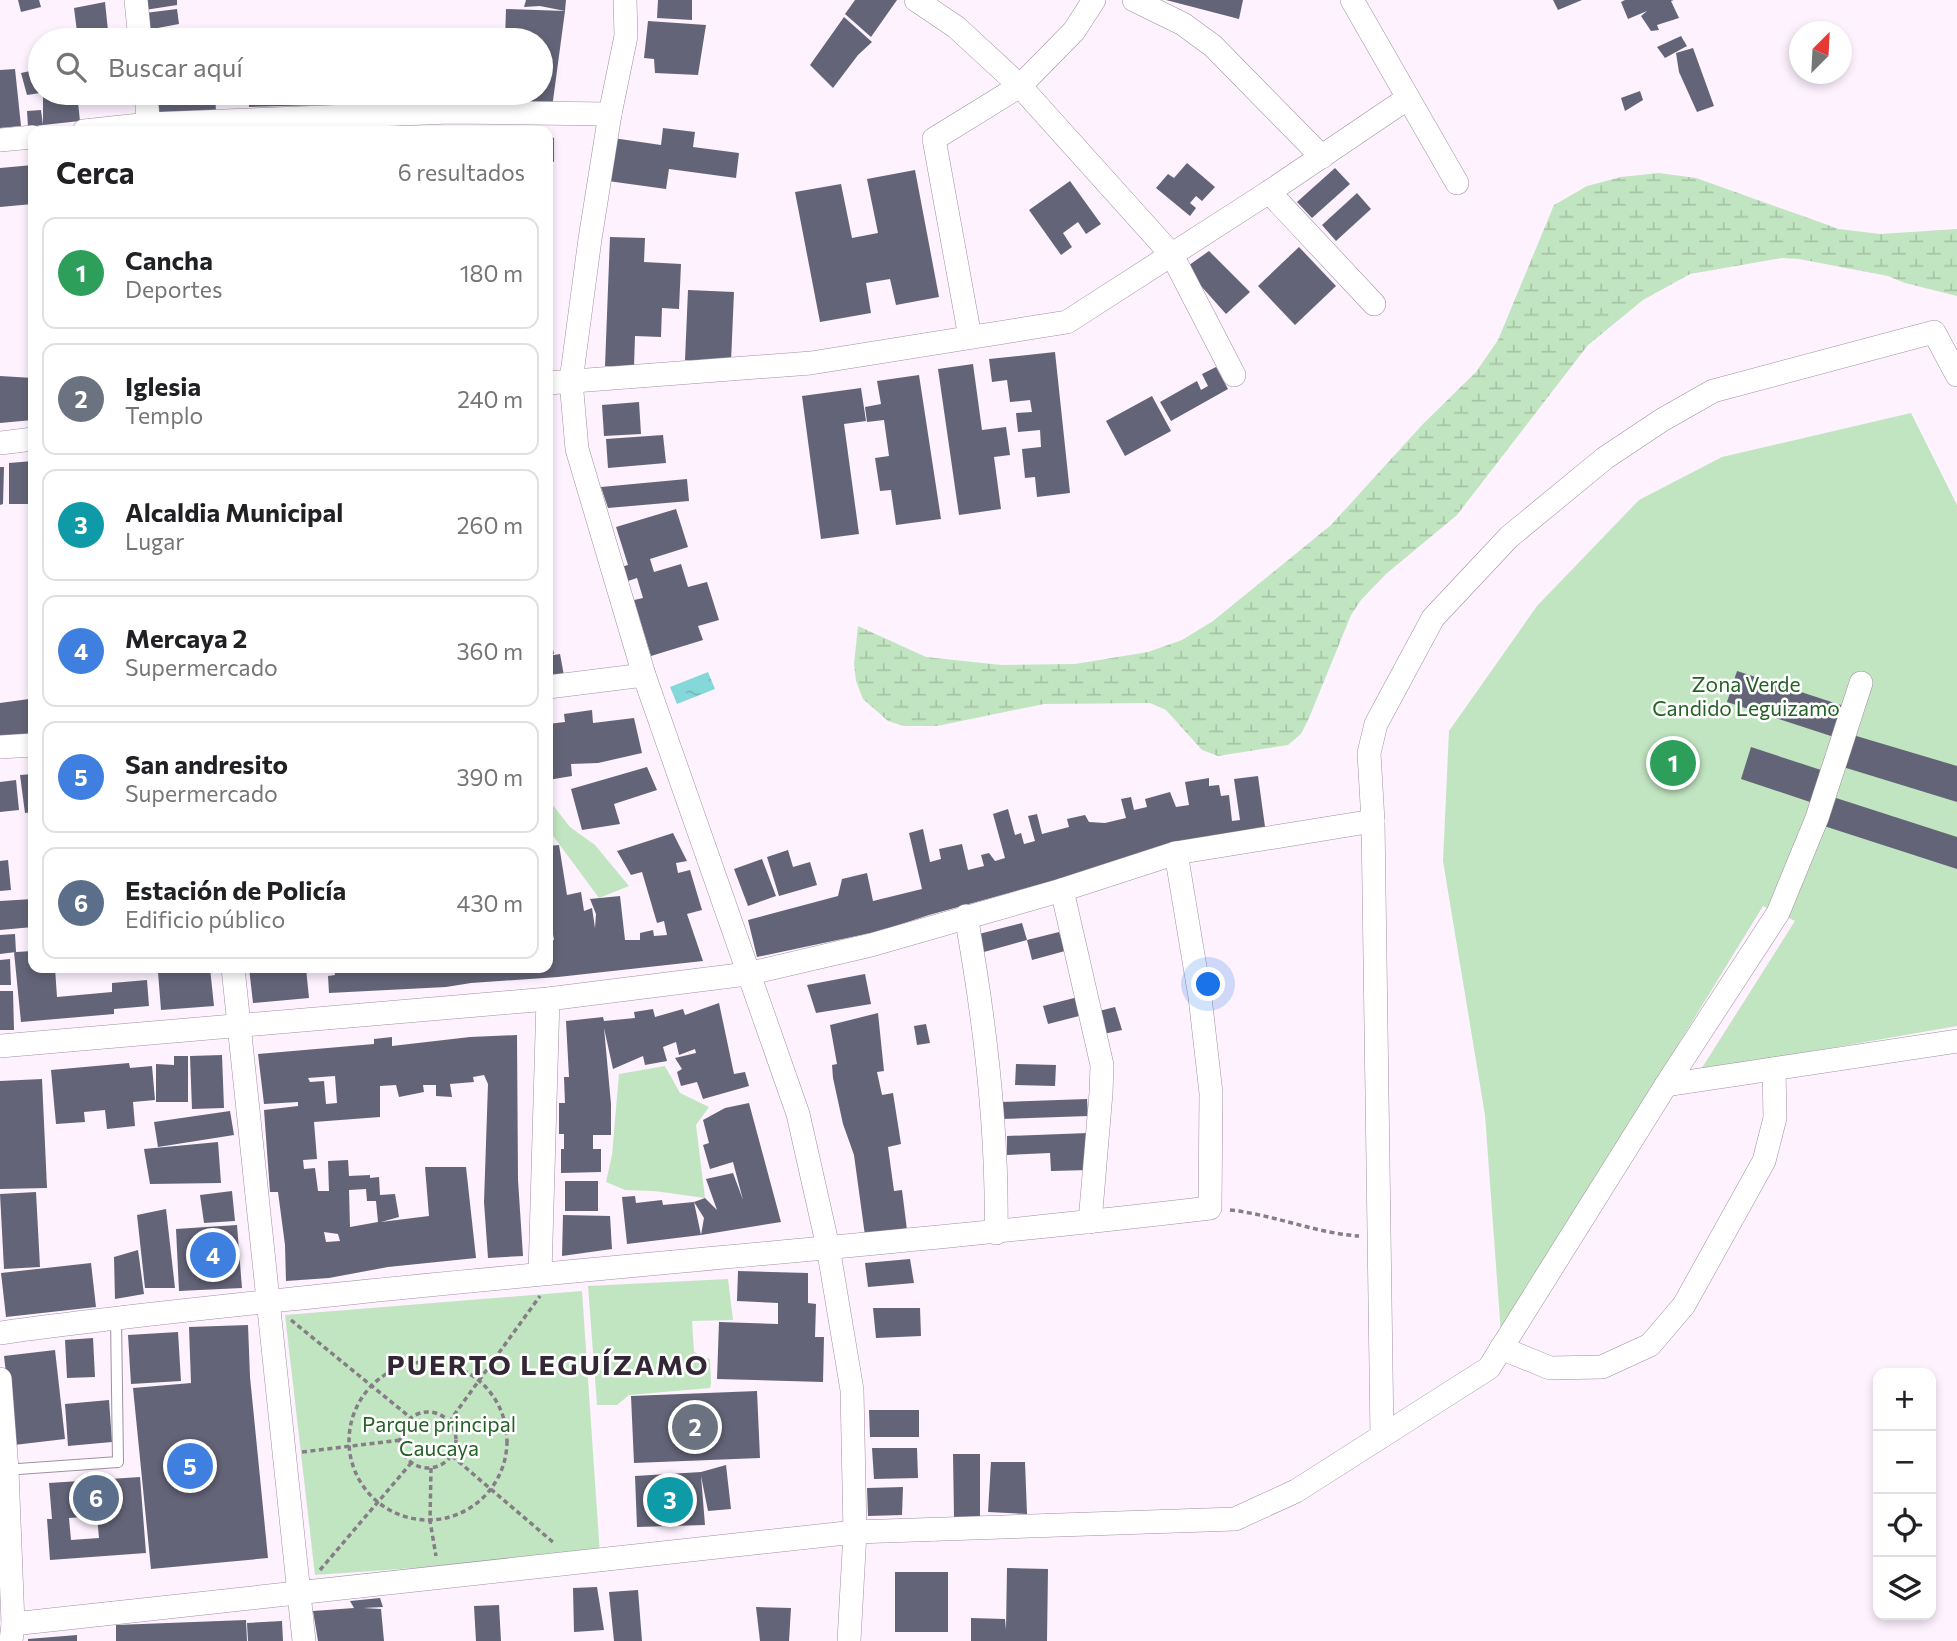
<!DOCTYPE html>
<html lang="es">
<head>
<meta charset="utf-8">
<style>
	:root { --surface:#fff; --page:#f6f6f6; --text:#202124; --muted:#757577; --line:#e0e0e0; --accent:#b45309 }
	body { margin:0; font-family:Commissioner,sans-serif; background:var(--page); color:var(--text) }
	.controls { position:absolute; right:21px; bottom:21px; display:grid; overflow:hidden; border-radius:14px; box-shadow:0 4px 10px #0003 }
	.controls button { width:63px; height:63px; display:grid; place-items:center; padding:0; border:0; border-bottom:2px solid var(--line); background:var(--surface); color:var(--text); font:35px sans-serif }
	.compass { position:absolute; left:1789px; top:21px; width:63px; height:63px; border-radius:50%; background:var(--surface); box-shadow:0 4px 10px #0003; rotate:24deg }
	.you { position:absolute; left:1209px; top:985px; width:24px; height:24px; margin:-18px; border:5px solid #fff; border-radius:50%; background:#1a73e8; box-shadow:0 0 0 10px #1a73e833 }
	.badge { display:grid; place-items:center; width:46px; height:46px; border-radius:50%; background:var(--accent); color:#fff; font-size:23px; font-weight:700 }
	.pin { position:absolute; translate:-50% -50%; border:4px solid #fff; box-shadow:0 2px 7px #0006 }
	.list { margin:0; padding:0; list-style:none }
	h2 { display:flex; justify-content:space-between; align-items:center; height:91px; margin:0; padding:0 28px; font-size:30px }
	h2 small { font-size:23px; font-weight:400; color:var(--muted) }
	.list li { display:grid; grid-template-columns:46px 1fr auto; gap:21px; align-items:center; box-sizing:border-box; height:112px; margin:0 14px 14px; padding:0 14px; border:2px solid var(--line); border-radius:14px }
	.list b { display:block; font-size:26px; white-space:nowrap }
	.list p { margin:0; font-size:23px; white-space:nowrap; color:var(--muted) }
	.list em { font-size:23px; font-style:normal; color:var(--muted) }
	.icon { flex:none; width:38px; height:38px; fill:none; stroke:currentColor; stroke-width:2; stroke-linecap:round; stroke-linejoin:round }
	.map { position:relative; flex:none; width:1957px; height:1641px; overflow:hidden }
	.search { position:absolute; background:var(--surface); box-shadow:0 4px 10px #0003; left:28px; top:28px; width:525px; height:77px; display:flex; align-items:center; gap:18px; box-sizing:border-box; padding:0 24px; border-radius:38px; color:var(--muted); font-size:26px }
	.panel { position:absolute; background:var(--surface); box-shadow:0 4px 10px #0003; left:28px; top:126px; width:525px; height:847px; border-radius:14px }
	.map>svg:first-child { display:block }
	.green { fill:#c2e5c1 }
	.wetland { fill:url(#wetland-marsh) }
	.water { fill:url(#water-ripples) }
	.building { fill:#646478; fill-rule:evenodd }
	.lines { fill:none; stroke-linecap:round; stroke-linejoin:round }
	.lane-casing { stroke:#a090a2; stroke-width:12 }
	.street-casing { stroke:#a090a2; stroke-width:24 }
	.path { stroke:#857e86; stroke-width:3.5; stroke-dasharray:5 3.5; stroke-linecap:butt }
	.lane { stroke:#fff; stroke-width:10 }
	.street { stroke:#fff; stroke-width:23 }
	.labels { text-anchor:middle; dominant-baseline:central; stroke-width:5; stroke-linejoin:round; paint-order:stroke }
	.park-label { font-size:21px; fill:#246126; stroke:#fff }
	.district-label { font-size:28px; font-weight:bold; letter-spacing:2px; fill:#342735; stroke:#fff }
</style>
</head>
<body>
<div class="map">
<svg width="1957" height="1641" viewBox="0 0 1957 1641">
	<defs>
		<pattern id="wetland-marsh" width="20" height="14" patternUnits="userSpaceOnUse" patternTransform="scale(1.75)"><rect width="20" height="14" fill="#c2e5c1"/><path d="M1 5h8M5 5V1M11 12h8M15 12V8" fill="none" stroke="#a6c4a5"/></pattern>
		<pattern id="water-ripples" width="26" height="14" patternUnits="userSpaceOnUse" patternTransform="scale(1.75)"><rect width="26" height="14" fill="#85d8d9"/><path d="M2 4q2-2 4 0t4 0M15 11q2-2 4 0t4 0" fill="none" stroke="#72b8ba"/></pattern>
	</defs>
	<rect width="100%" height="100%" fill="#fdf2fe"/>
	<g class="green">
		<path d="M1911 413 1957 505V1026L1700 1071 1795 921 1763 906 1501 1334 1485 1115 1443 861 1449 731 1537 606 1639 500 1722 457Z"/>
		<path d="M548 799 570 827 595 845 629 886 599 898 548 829Z"/>
		<path d="M665 1066 680 1093 709 1107 696 1125 705 1198 654 1191 625 1190 606 1182 612 1155 619 1074Z"/>
		<path d="M728 1279 733 1320 692 1321 694 1352 710 1359 711 1384 710 1388 629 1395 617 1405H597L588 1286Z"/>
		<path d="M582 1291 600 1555 315 1575 285 1315Z"/>
	</g>
	<path class="wetland" d="M1659 173 1696 178 1839 229 1880 234 1957 229V296L1905 283 1888 276 1799 259 1782 258 1690 274 1643 300 1588 345 1457 515 1386 574 1361 600 1351 615 1309 718 1301 734 1288 745 1218 756 1202 750 1166 710 1150 703 1044 704 937 726H904L888 721 863 699 856 681 854 664 858 626 926 657 1001 665 1075 664 1148 652 1182 640 1213 621 1331 525 1423 424 1476 372 1498 340 1554 205 1587 186 1621 177Z"/>
	<path class="water" d="M708 672 715 689 677 704 670 687Z"/>
	<g class="building">
		<path d="M18 0H39L41 7 21 12Z"/>
		<path d="M144 0H177V5L145 10Z"/>
		<path d="M526 0H566L565 11 540 6 524 7Z"/>
		<path d="M658 0H692V20L657 18Z"/>
		<path d="M855 0H897L871 37 845 14Z"/>
		<path d="M1166 0H1243L1239 19Z"/>
		<path d="M1553 0H1582L1558 10Z"/>
		<path d="M1625 0H1674L1671 1 1679 18 1657 25 1659 30 1651 31 1641 16 1647 11 1628 19 1621 2Z"/>
		<path d="M105 2 109 40H78L74 8Z"/>
		<path d="M177 9 179 24 147 30 145 13Z"/>
		<path d="M506 9 565 11 552 108 467 104 468 93H541V40H505Z"/>
		<path d="M844 17 872 42 858 55 833 88 810 65Z"/>
		<path d="M648 21 706 25 698 75 655 73 654 59 644 58Z"/>
		<path d="M208 28 209 40H150L149 33Z"/>
		<path d="M392 33 394 40H370Z"/>
		<path d="M1681 36 1687 46 1665 58 1657 47Z"/>
		<path d="M1693 48 1714 106 1697 112 1679 72 1676 53Z"/>
		<path d="M15 69 21 126 0 128V70Z"/>
		<path d="M40 69V93L27 95 21 73Z"/>
		<path d="M1640 91 1643 100 1625 111 1621 98Z"/>
		<path d="M43 93H77L80 121 43 125 28 127 27 111 41 110 43 125Z"/>
		<path d="M156 93H215L216 111 158 117Z"/>
		<path d="M248 93H319L321 105 249 107Z"/>
		<path d="M333 93H439L440 100 349 105 348 95 333 97Z"/>
		<path d="M663 128 695 132 693 147 739 153 736 178 669 169 666 189 608 181 613 138 661 145Z"/>
		<path d="M548 136 554 138V162L548 160Z"/>
		<path d="M1187 163 1215 187 1202 201 1196 196 1190 203 1196 208 1190 216 1156 188 1168 174 1174 178Z"/>
		<path d="M33 165V204L0 207V168Z"/>
		<path d="M1335 168 1350 184 1312 218 1297 202Z"/>
		<path d="M915 170 939 297 896 305 890 279 866 283 871 313 820 322 795 192 841 184 852 238 878 233 867 179Z"/>
		<path d="M1070 181 1101 224 1086 234 1078 222 1063 233 1072 247 1061 255 1029 210Z"/>
		<path d="M1357 193 1371 209 1336 241 1322 225Z"/>
		<path d="M610 237 645 238 644 262 681 264 679 309 662 308 661 337 635 336 634 367 605 366Z"/>
		<path d="M1299 247 1336 286 1295 325 1258 286Z"/>
		<path d="M1209 251 1250 292 1226 314 1185 268Z"/>
		<path d="M688 290 734 292 731 362 685 360Z"/>
		<path d="M1055 352 1070 493 1037 497 1035 477 1025 478 1022 449 1041 447 1040 430 1018 432 1016 413 1032 412 1030 400 1010 402 1007 380 992 382 989 359Z"/>
		<path d="M973 364 982 430 1006 427 1010 455 994 457 1001 509 959 515 938 369Z"/>
		<path d="M1216 367 1228 389 1171 421 1160 402 1197 381 1201 390 1208 386 1202 374Z"/>
		<path d="M919 375 941 519 896 525 891 490 880 491 875 458 889 456 884 420 867 422 865 407 881 404 877 381Z"/>
		<path d="M0 376 33 378V420L0 423Z"/>
		<path d="M861 388 866 421 844 424 859 534 821 539 802 396Z"/>
		<path d="M1152 396 1171 431 1125 456 1106 421Z"/>
		<path d="M639 402 641 434 604 436 602 405Z"/>
		<path d="M663 435 666 463 608 468 606 439Z"/>
		<path d="M33 461V504H9V463Z"/>
		<path d="M0 467H4L3 504 0 505Z"/>
		<path d="M687 479 689 501 608 508 601 487Z"/>
		<path d="M676 509 688 547 650 559 654 572 681 564 688 587 707 582 719 620 698 626 703 640 651 656 634 600 643 598 637 578 625 582 621 567 628 565 616 527Z"/>
		<path d="M548 627 554 654 548 655Z"/>
		<path d="M560 654 565 681 548 682V656Z"/>
		<path d="M1737 671 1847 707 1837 738 1727 702Z"/>
		<path d="M29 699 32 735 0 738V703Z"/>
		<path d="M592 710 593 723 634 718 642 753 598 763 571 764 572 776 548 780V724L565 722 564 714Z"/>
		<path d="M1853 735 1957 766V802L1843 767Z"/>
		<path d="M1751 747 1827 772 1816 804 1741 779Z"/>
		<path d="M647 767 657 790 614 804 620 824 582 830 571 789Z"/>
		<path d="M33 774V812L25 813 20 775Z"/>
		<path d="M1258 776 1266 834 1111 865 929 915 880 931 757 957 748 920 838 896 842 879 867 873 873 901 922 889 909 833 923 829 930 862 941 859 939 849 962 844 968 870 984 866 981 855 989 853 995 861 1005 858 993 814 1008 809 1015 835 1021 833 1024 844 1035 841 1028 816 1037 814 1042 834 1069 827 1067 819 1085 815 1089 822 1105 823 1126 818 1121 799 1131 797 1134 810 1147 807 1145 799 1170 792 1176 807 1189 805 1185 782 1209 778V786L1219 785 1221 796 1229 795 1232 821 1240 820 1234 779Z"/>
		<path d="M16 780 19 810 0 812V782Z"/>
		<path d="M1833 797 1957 837V869L1824 826Z"/>
		<path d="M673 833 687 861 676 863 678 873 690 870 702 910 687 914 703 961 558 977 471 983 446 987 329 993 328 976 335 975 334 968H548V941L554 940 548 905V867L550 866 548 846 559 845 567 895 581 892 584 911 592 908 595 928 596 914 590 899 620 896 625 940H640V933L653 930 654 936 667 935 664 921 657 923 642 872 631 875 617 851Z"/>
		<path d="M788 850 793 867 810 862 817 885 779 896 767 857Z"/>
		<path d="M762 859 776 896 748 906 734 869Z"/>
		<path d="M8 860 11 890 0 891V861Z"/>
		<path d="M33 899V927L0 930V901Z"/>
		<path d="M1022 923 1027 940 984 952 979 934Z"/>
		<path d="M1059 932 1065 951 1032 960 1027 940Z"/>
		<path d="M15 934 16 952 33 951V968H55L57 997 112 992V983L147 980 149 1006 114 1009V1014L21 1022 14 952H16L0 954V935Z"/>
		<path d="M10 959 11 985H0V960Z"/>
		<path d="M178 968H210L214 1006 161 1010 158 972 178 971Z"/>
		<path d="M249 968H306L309 998 253 1003Z"/>
		<path d="M865 974 871 1004 816 1013 807 985Z"/>
		<path d="M0 991H13L14 1030H0Z"/>
		<path d="M1078 997 1083 1015 1048 1024 1043 1006Z"/>
		<path d="M719 1003 734 1074 745 1072 749 1086 703 1099 697 1082 681 1086 677 1072 682 1069 675 1058 696 1053 695 1049 679 1055 676 1042 663 1047 667 1061 645 1065 643 1056 613 1069 604 1028 611 1104V1135H593V1149H601V1172L561 1173V1149H564V1134H559V1103H565L564 1077H569L566 1021 603 1017 604 1021 635 1018 634 1012 653 1009 655 1017 683 1009 685 1015Z"/>
		<path d="M1115 1007 1122 1030 1099 1035 1095 1012Z"/>
		<path d="M878 1013 884 1071 877 1072 882 1095 893 1093 901 1144 888 1147 894 1191 902 1190 908 1238 866 1243 854 1155 843 1124 833 1078 832 1065 837 1064 830 1025Z"/>
		<path d="M926 1024 930 1043 917 1045 914 1026Z"/>
		<path d="M517 1035 518 1180 523 1256 488 1258 484 1202 488 1084 484 1075 473 1077 474 1082 450 1084 452 1097 436 1096V1085H423L424 1092 399 1097 396 1085 380 1086V1117L314 1122 317 1159 303 1160 304 1169 315 1168 318 1191H329L328 1161 348 1160 349 1176 370 1175V1178L379 1177 380 1195 395 1194 399 1217 381 1222 429 1216 425 1167H466L476 1258 388 1267 329 1278 286 1281 285 1245 278 1192H270L264 1110 298 1106V1102L264 1104 258 1054 374 1044V1039L392 1037V1046L470 1037ZM335 1076 337 1103 326 1104 324 1081 310 1082 308 1078ZM366 1189 367 1201H376L378 1222 350 1227 349 1190ZM324 1232 338 1234 340 1241 326 1242Z"/>
		<path d="M222 1055 224 1108 192 1109 190 1056Z"/>
		<path d="M174 1056H188V1102H156V1064L174 1065Z"/>
		<path d="M129 1063 130 1068 152 1066 155 1100 133 1102 135 1126 107 1129 105 1110 84 1112 85 1122 56 1124 51 1070Z"/>
		<path d="M1016 1064 1056 1065 1055 1086 1015 1085Z"/>
		<path d="M42 1079 47 1188 0 1189V1081Z"/>
		<path d="M1087 1099 1088 1116 1002 1119 1001 1102Z"/>
		<path d="M749 1103 781 1222 701 1235 704 1218 694 1202 701 1235 627 1244 622 1197 635 1196 636 1203 662 1200 663 1205 694 1202 705 1198 717 1210 706 1179 733 1173 743 1200 733 1162 710 1169 703 1145 709 1143 703 1120 725 1108Z"/>
		<path d="M230 1111 234 1135 158 1147 154 1122Z"/>
		<path d="M1088 1133 1089 1170 1051 1171 1050 1153 1007 1155V1136Z"/>
		<path d="M218 1142 221 1183 150 1184 144 1149Z"/>
		<rect x="565" y="1181" width="33" height="30"/>
		<path d="M232 1191 235 1221 204 1223 200 1195Z"/>
		<path d="M36 1192 40 1267 4 1269 0 1194Z"/>
		<path d="M166 1209 175 1288H145L137 1215Z"/>
		<path d="M563 1215 610 1216 612 1249 562 1256Z"/>
		<path d="M237 1225 242 1288 179 1291 176 1229Z"/>
		<path d="M138 1250 144 1294 115 1299 114 1257Z"/>
		<path d="M910 1259 914 1283 868 1287 865 1263Z"/>
		<path d="M91 1263 96 1307 6 1317 1 1273Z"/>
		<path d="M738 1271 808 1273V1303L816 1304 815 1337H824L823 1382 717 1379 719 1322 778 1324V1303L737 1301Z"/>
		<path d="M873 1308H920L921 1336 876 1338Z"/>
		<path d="M248 1325 250 1377 268 1558 151 1569 133 1388 191 1383 189 1327Z"/>
		<path d="M178 1332 181 1381 131 1384 128 1335Z"/>
		<path d="M93 1338 95 1377 67 1378 65 1340Z"/>
		<path d="M55 1350 65 1439 14 1445 4 1356Z"/>
		<path d="M757 1391 760 1458 634 1463 631 1396Z"/>
		<path d="M109 1400 112 1442 68 1446 65 1404Z"/>
		<path d="M869 1410H919V1437H870Z"/>
		<path d="M872 1448H917L918 1478 874 1479Z"/>
		<path d="M953 1454H980V1518H954Z"/>
		<path d="M991 1462H1025L1027 1514 988 1512Z"/>
		<path d="M726 1465 731 1509 708 1511 701 1476 705 1525 637 1527 635 1476 701 1472Z"/>
		<path d="M140 1477 146 1553 50 1560 47 1519H52L49 1483ZM97 1516 99 1538 71 1540 69 1518Z"/>
		<path d="M903 1487 902 1515 868 1516 867 1488Z"/>
		<path d="M1007 1568 1048 1569 1047 1641H971V1618L1005 1619 1006 1630Z"/>
		<rect x="895" y="1572" width="53" height="60"/>
		<path d="M597 1587 604 1630 574 1632 573 1588Z"/>
		<path d="M638 1590 642 1641H614L609 1592Z"/>
		<path d="M380 1598 383 1607 363 1608 381 1609 384 1641H318L313 1611 354 1608 350 1601Z"/>
		<path d="M499 1605 501 1641H476L474 1606Z"/>
		<path d="M756 1607 791 1608 789 1641H760Z"/>
		<path d="M246 1620 247 1641H116V1625Z"/>
		<path d="M282 1621 283 1641H248L247 1623Z"/>
		<path d="M77 1635V1641H28V1639Z"/>
	</g>
	<g class="lines">
		<defs>
			<path id="lane" d="M4 1470 118 1462 116 1317"/>
			<g id="street">
				<path d="M136 0 140 40"/>
				<path d="M625 0 626 36 610 114 590 239 571 381 577 449 644 675 798 1114 828 1247 852 1390 855 1532 849 1641"/>
				<path d="M916 0 956 27 1020 86 1172 255 1234 375"/>
				<path d="M1134 0 1183 24 1213 46 1322 157"/>
				<path d="M1352 0 1457 183"/>
				<path d="M146 93 149 131"/>
				<path d="M84 131 149 124 451 112 610 114"/>
				<path d="M0 140 33 137"/>
				<path d="M1269 192 1374 304"/>
				<path d="M970 337 934 139 1020 86 1074 31 1094 0"/>
				<path d="M548 383 811 363 1067 322 1269 192 1408 98"/>
				<path d="M0 443 33 439"/>
				<path d="M548 687 644 675"/>
				<path d="M0 747 33 745"/>
				<path d="M1373 821 1369 753 1376 724 1433 618 1509 537 1605 458 1662 420 1713 391 1934 332 1957 375"/>
				<path d="M1062 890 1102 1065 1101 1093 1090 1222"/>
				<path d="M966 916C985 1021 998 1127 996 1233"/>
				<path d="M233 968 304 1641"/>
				<path d="M0 1046 548 999 747 974 871 945 1062 890 1176 853 1373 821 1382 1436"/>
				<path d="M1666 1085 1957 1041"/>
				<path d="M540 1274 548 999"/>
				<path d="M0 1333C113 1317 226 1306 340 1294 630 1264 921 1242 1210 1208L1211 1093 1200 997 1176 853"/>
				<path d="M1501 1348 1550 1368 1602 1367 1650 1345 1684 1305 1764 1161 1775 1118 1774 1069"/>
				<path d="M0 1379 7 1470 13 1624 11 1641"/>
				<path d="M13 1624 855 1532 1235 1519 1296 1491 1489 1368 1666 1085 1778 913 1817 818 1861 683"/>
			</g>
		</defs>
		<use href="#lane" class="lane-casing"/>
		<use href="#street" class="street-casing"/>
		<g class="path">
			<path d="M1230 1210C1275 1215 1315 1233 1359 1236"/>
			<path d="M291 1320 411 1418"/>
			<circle cx="428" cy="1441" r="79"/>
			<circle cx="428" cy="1440" r="28"/>
			<path d="M449 1422 540 1296"/>
			<path d="M302 1452 401 1440"/>
			<path d="M452 1456 554 1543"/>
			<path d="M431 1468 430 1521 436 1556"/>
			<path d="M320 1570 412 1462"/>
		</g>
		<use href="#lane" class="lane"/>
		<use href="#street" class="street"/>
	</g>
	<g class="labels">
		<g class="park-label">
			<text x="1746" y="683">Zona Verde<tspan x="1746" dy="24">Candido Leguizamo</tspan></text>
			<text x="439" y="1423">Parque principal<tspan x="439" dy="24">Caucaya</tspan></text>
		</g>
		<g class="district-label">
			<text x="548" y="1364">PUERTO LEGUÍZAMO</text>
		</g>
	</g>
</svg>
<div class="controls">
<button>+</button>
<button>−</button>
<button><svg class="icon" aria-label="locate" viewBox="0 0 24 24"><circle cx="12" cy="12" r="6"/><path d="M12 2v4M12 18v4M2 12h4M18 12h4"/></svg></button>
<button><svg class="icon" aria-label="layers" viewBox="0 0 24 24"><path d="M12 4l9 5-9 5-9-5zM3 14l9 5 9-5"/></svg></button>
</div>
<svg class="compass" viewBox="-18 -18 36 36"><path d="M0-13l5 13h-10z" fill="#e53935"/><path d="M0 13l5-13h-10z" fill="#757577"/></svg>
<div class="you"></div>
<div class="pin badge" style="left:1673px;top:763px;background:#2e9e5b">1</div>
<div class="pin badge" style="left:695px;top:1427px;background:#6b7280">2</div>
<div class="pin badge" style="left:670px;top:1500px;background:#0f9aa8">3</div>
<div class="pin badge" style="left:213px;top:1255px;background:#3f7fe0">4</div>
<div class="pin badge" style="left:190px;top:1466px;background:#3f7fe0">5</div>
<div class="pin badge" style="left:96px;top:1498px;background:#5c6f8a">6</div>
<div class="search"><svg class="icon" aria-label="search" viewBox="0 0 24 24"><circle cx="10" cy="10" r="6"/><path d="M15 15l6 6"/></svg>Buscar aquí</div>
<section class="panel">
<h2>Cerca<small>6 resultados</small></h2>
<ul class="list">
<li><span class="badge" style="background:#2e9e5b">1</span><div><b>Cancha</b><p>Deportes</p></div><em>180 m</em></li>
<li><span class="badge" style="background:#6b7280">2</span><div><b>Iglesia</b><p>Templo</p></div><em>240 m</em></li>
<li><span class="badge" style="background:#0f9aa8">3</span><div><b>Alcaldia Municipal</b><p>Lugar</p></div><em>260 m</em></li>
<li><span class="badge" style="background:#3f7fe0">4</span><div><b>Mercaya 2</b><p>Supermercado</p></div><em>360 m</em></li>
<li><span class="badge" style="background:#3f7fe0">5</span><div><b>San andresito</b><p>Supermercado</p></div><em>390 m</em></li>
<li><span class="badge" style="background:#5c6f8a">6</span><div><b>Estación de Policía</b><p>Edificio público</p></div><em>430 m</em></li>
</ul>
</section>
</div>
</body>
</html>
